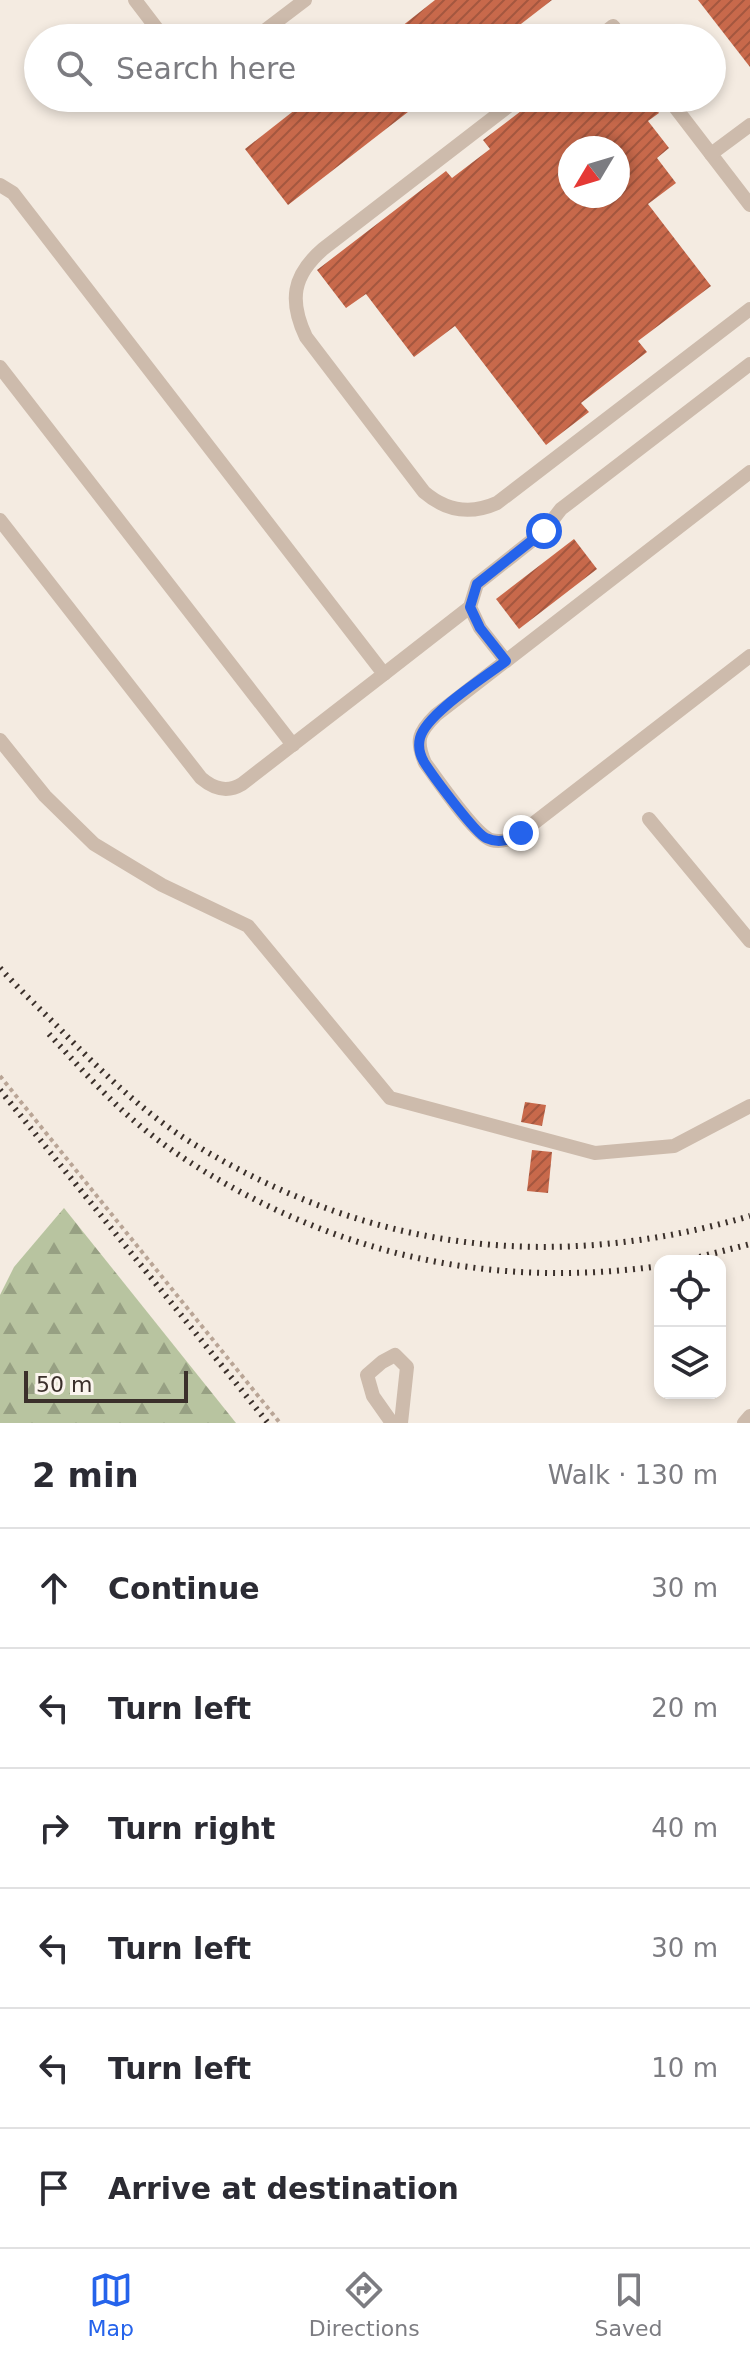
<!DOCTYPE html>
<html lang="en">
<head>
<meta charset="utf-8">
<style>
	:root { --surface:#fff; --page:#f2f2f3; --text:#2b2b33; --muted:#7c7c81; --line:#e1e1e2; --accent:#2563eb }
	body { margin:0; font-family:"DejaVu Sans",sans-serif; background:var(--page); color:var(--text) }
	.controls { position:absolute; right:24px; bottom:24px; display:grid; overflow:hidden; border-radius:16px; box-shadow:0 4px 12px #0003 }
	.controls button { width:72px; height:72px; display:grid; place-items:center; padding:0; border:0; border-bottom:2px solid var(--line); background:var(--surface); color:var(--text); font:40px sans-serif }
	.compass { position:absolute; left:558px; top:136px; width:72px; height:72px; border-radius:50%; background:var(--surface); box-shadow:0 4px 12px #0003; rotate:232deg }
	.scale { position:absolute; left:24px; bottom:20px; width:164px; box-sizing:border-box; padding-left:8px; border:4px solid #3b302b; border-top:0; font-size:22px; line-height:28px; white-space:nowrap; color:#3b302b; -webkit-text-stroke:6px #fbf5ee; paint-order:stroke }
	.stop { position:absolute; width:24px; height:24px; margin:-18px; border:6px solid #2563eb; border-radius:50%; background:#fff }
	.stop.end { background:#2563eb; border-color:#fff; box-shadow:0 2px 8px #0008 }
	.list { margin:0; padding:0; list-style:none }
	h2 { display:flex; justify-content:space-between; align-items:center; height:104px; margin:0; padding:0 32px; font-size:34px }
	h2 small { font-size:26px; font-weight:400; color:var(--muted) }
	.list li { display:grid; grid-template-columns:52px 1fr auto; gap:24px; align-items:center; box-sizing:border-box; height:120px; padding:0 32px; border-top:2px solid var(--line) }
	.list b { display:block; font-size:30px; white-space:nowrap }
	.list em { font-size:26px; font-style:normal; color:var(--muted) }
	.icon { flex:none; width:44px; height:44px; fill:none; stroke:currentColor; stroke-width:2; stroke-linecap:round; stroke-linejoin:round }
	.map { position:relative; flex:none; width:750px; height:1423px; overflow:hidden }
	.search { position:absolute; background:var(--surface); box-shadow:0 4px 12px #0003; left:24px; right:24px; top:24px; height:88px; display:flex; align-items:center; gap:20px; box-sizing:border-box; padding:0 28px; border-radius:44px; color:var(--muted); font-size:30px }
	.sheet { height:824px; background:var(--surface) }
	nav { display:flex; justify-content:space-around; align-items:center; box-sizing:border-box; height:112px; border-top:2px solid var(--line); background:var(--surface); font-size:22px; color:var(--muted) }
	nav a { display:grid; justify-items:center; gap:4px }
	nav .on { color:var(--accent) }
	.map>svg:first-child { display:block }
	.forest { fill:url(#forest-firs) }
	.building { fill:url(#building-hatch); fill-rule:evenodd }
	.lines { fill:none; stroke-linecap:round; stroke-linejoin:round }
	.path { stroke:#b9a596; stroke-width:4; stroke-dasharray:4 4; stroke-linecap:butt }
	.service { stroke:#cdbbac; stroke-width:14 }
	.rail { stroke:#3b302b; stroke-width:6; stroke-dasharray:2 6; stroke-linecap:butt }
	.route { stroke:#2563eb; stroke-width:10 }
</style>
</head>
<body>
<div class="map">
<svg width="750" height="1423" viewBox="0 0 750 1423">
	<defs>
		<pattern id="forest-firs" width="22" height="20" patternUnits="userSpaceOnUse" patternTransform="scale(2)"><rect width="22" height="20" fill="#b8c4a0"/><path d="M5 1l3.5 6h-7zM16 11l3.5 6h-7z" fill="#97a083"/></pattern>
		<pattern id="building-hatch" width="6" height="6" patternUnits="userSpaceOnUse" patternTransform="scale(2)"><rect width="6" height="6" fill="#c8694b"/><path d="M-1 1l2-2M0 6l6-6M5 7l2-2" fill="none" stroke="#a4573f"/></pattern>
	</defs>
	<rect width="100%" height="100%" fill="#f4ebe1"/>
	<path class="forest" d="M64 1208 236 1423H0V1295L14 1267Z"/>
	<g class="building">
		<path d="M435 0H552L503 38H387Z"/>
		<path d="M698 0H750V67Z"/>
		<path d="M310 98H426L288 205 245 149Z"/>
		<path d="M538 98H648L659 113 648 121 669 148 657 158 676 183 648 204 711 286 638 341 647 352 581 403 589 412 546 445 455 326 414 357 366 294 346 308 317 270 446 171 452 178 490 149 483 140ZM570 148H618V196H570Z"/>
		<path d="M574 539 597 569 519 629 496 599Z"/>
		<path d="M525 1102 546 1105 542 1126 521 1122Z"/>
		<path d="M532 1150 552 1152 548 1193 527 1191Z"/>
	</g>
	<g class="lines">
		<path class="path" d="M0 1076 280 1423"/>
		<g class="service">
			<path d="M135 0 164 38"/>
			<path d="M255 38 305 0"/>
			<path d="M598 38 613 26 622 38"/>
			<path d="M519 98 323 249C292 276 289 301 306 337L424 492C446 511 470 515 497 503L750 309"/>
			<path d="M668 98 750 205"/>
			<path d="M711 154 750 125"/>
			<path d="M0 185 13 193 384 674 242 784C227 793 214 789 201 778L0 520"/>
			<path d="M0 367 293 745"/>
			<path d="M750 472 436 715C419 732 415 740 425 763 438 780 474 834 491 840 502 843 511 839 521 833L750 656"/>
			<path d="M506 661 480 628 470 607 477 584 544 531 561 509 750 364"/>
			<path d="M384 674 470 607"/>
			<path d="M0 740 45 796 94 844 162 885 248 926 390 1098 595 1153 674 1146 750 1106"/>
			<path d="M649 819 750 941"/>
			<path d="M392 1423 373 1396 367 1375 382 1362 395 1355 407 1367 401 1423"/>
			<path d="M744 1423 750 1416"/>
		</g>
		<g class="rail">
			<path d="M0 968C19 989 39 1008 59 1028 101 1071 145 1115 197 1146 374 1252 553 1273 750 1216"/>
			<path d="M49 1034C73 1060 98 1088 124 1112 166 1150 215 1180 266 1205 392 1266 521 1285 660 1266"/>
			<path d="M0 1090 268 1423"/>
			<path d="M684 1261 750 1244"/>
		</g>
	</g>
	<g class="lines">
		<path class="route" d="M521 833C510 840 499 844 486 838 475 833 432 775 424 762 420 755 418 746 420 738 426 714 485 677 506 661L480 628 470 607 477 584 544 531"/>
	</g>
</svg>
<div class="controls">
<button><svg class="icon" aria-label="locate" viewBox="0 0 24 24"><circle cx="12" cy="12" r="6"/><path d="M12 2v4M12 18v4M2 12h4M18 12h4"/></svg></button>
<button><svg class="icon" aria-label="layers" viewBox="0 0 24 24"><path d="M12 4l9 5-9 5-9-5zM3 14l9 5 9-5"/></svg></button>
</div>
<svg class="compass" viewBox="-18 -18 36 36"><path d="M0-13l5 13h-10z" fill="#e53935"/><path d="M0 13l5-13h-10z" fill="#7c7c81"/></svg>
<div class="scale">50 m</div>
<div class="stop" style="left:544px;top:531px"></div>
<div class="stop end" style="left:521px;top:833px"></div>
<div class="search"><svg class="icon" aria-label="search" viewBox="0 0 24 24"><circle cx="10" cy="10" r="6"/><path d="M15 15l6 6"/></svg>Search here</div>
</div>
<section class="sheet">
<h2>2 min<small>Walk · 130 m</small></h2>
<ul class="list">
<li><svg class="icon" aria-label="ahead" viewBox="0 0 24 24"><path d="M12 20V5M6 11l6-6 6 6"/></svg><div><b>Continue</b></div><em>30 m</em></li>
<li><svg class="icon" aria-label="left" viewBox="0 0 24 24"><path d="M17 20v-9H6M10 6l-5 5 5 5"/></svg><div><b>Turn left</b></div><em>20 m</em></li>
<li><svg class="icon" aria-label="right" viewBox="0 0 24 24"><path d="M7 20v-9h11M14 6l5 5-5 5"/></svg><div><b>Turn right</b></div><em>40 m</em></li>
<li><svg class="icon" aria-label="left" viewBox="0 0 24 24"><path d="M17 20v-9H6M10 6l-5 5 5 5"/></svg><div><b>Turn left</b></div><em>30 m</em></li>
<li><svg class="icon" aria-label="left" viewBox="0 0 24 24"><path d="M17 20v-9H6M10 6l-5 5 5 5"/></svg><div><b>Turn left</b></div><em>10 m</em></li>
<li><svg class="icon" aria-label="arrive" viewBox="0 0 24 24"><path d="M6 21V4h12l-3 4 3 4H6"/></svg><div><b>Arrive at destination</b></div></li>
</ul>
</section>
<nav>
<a class="on"><svg class="icon" aria-label="map" viewBox="0 0 24 24"><path d="M3 6l6-2 6 2 6-2v14l-6 2-6-2-6 2zM9 4v14M15 6v14"/></svg>Map</a>
<a><svg class="icon" aria-label="directions" viewBox="0 0 24 24"><path d="M12 3l9 9-9 9-9-9zM9 14v-3h6M13 9l2 2-2 2"/></svg>Directions</a>
<a><svg class="icon" aria-label="saved" viewBox="0 0 24 24"><path d="M7 4h10v16l-5-4-5 4z"/></svg>Saved</a>
</nav>
</body>
</html>
